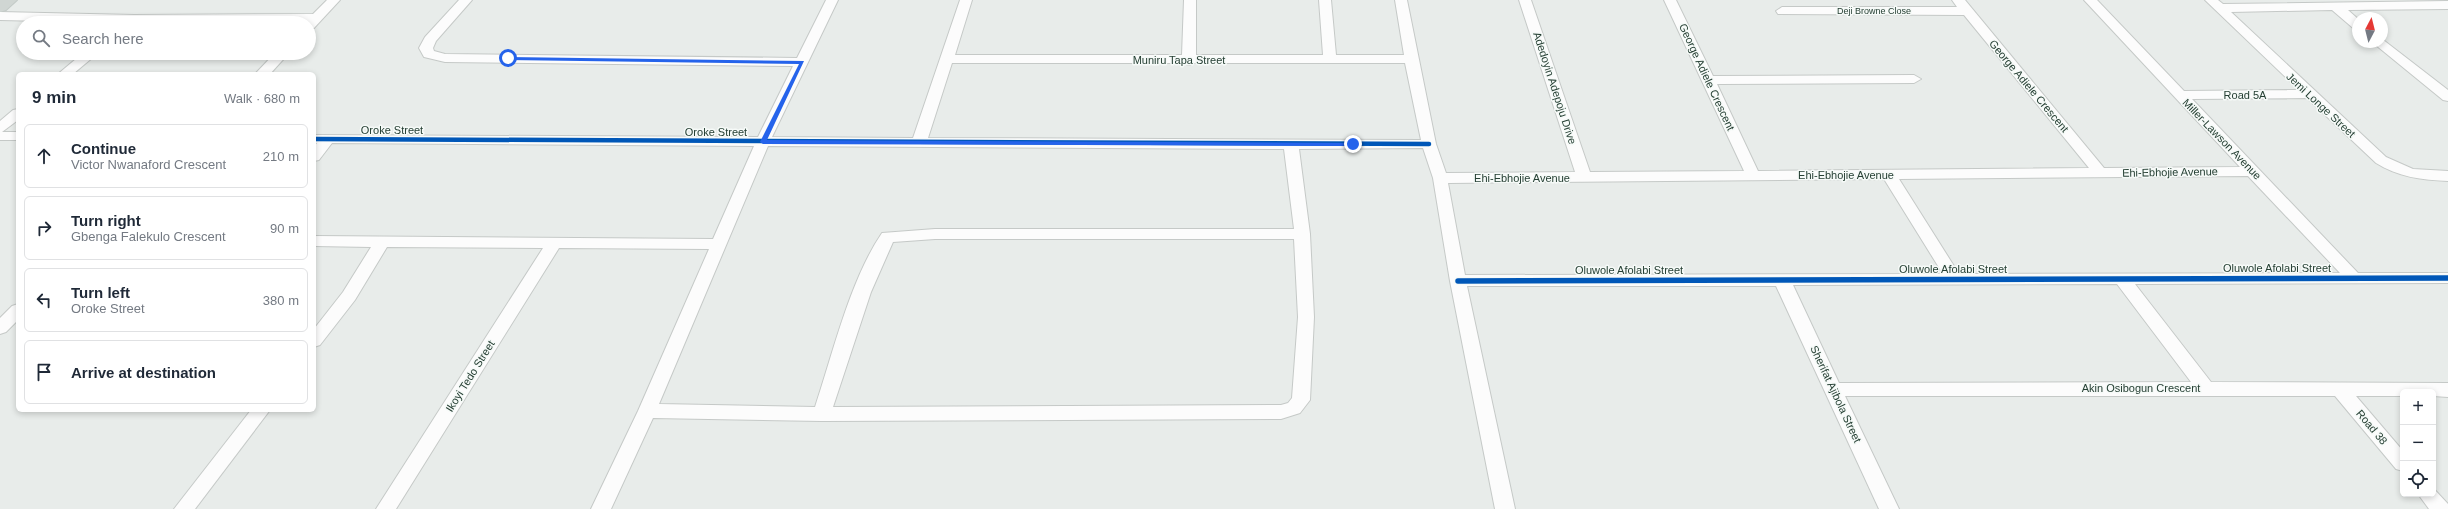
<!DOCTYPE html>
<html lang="en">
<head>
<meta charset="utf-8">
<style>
	:root { --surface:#fff; --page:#f6f6f7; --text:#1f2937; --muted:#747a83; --line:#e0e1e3 }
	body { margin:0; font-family:Arial,sans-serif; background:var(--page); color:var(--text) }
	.controls { position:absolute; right:12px; bottom:12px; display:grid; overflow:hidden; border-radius:6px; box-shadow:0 2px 6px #0003 }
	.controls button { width:36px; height:36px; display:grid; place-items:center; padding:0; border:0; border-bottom:1px solid var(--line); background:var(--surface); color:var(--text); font:20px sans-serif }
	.compass { position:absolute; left:2352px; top:12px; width:36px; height:36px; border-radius:50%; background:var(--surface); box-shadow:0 2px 6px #0003; rotate:7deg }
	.stop { position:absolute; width:12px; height:12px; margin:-9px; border:3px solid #2563eb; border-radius:50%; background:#fff }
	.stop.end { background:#2563eb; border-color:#fff; box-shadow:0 1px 4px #0008 }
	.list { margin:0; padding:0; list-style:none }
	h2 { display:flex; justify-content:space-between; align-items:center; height:52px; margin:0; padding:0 16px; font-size:17px }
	h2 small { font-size:13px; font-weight:400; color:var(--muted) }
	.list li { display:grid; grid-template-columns:26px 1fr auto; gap:12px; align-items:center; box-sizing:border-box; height:64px; margin:0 8px 8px; padding:0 8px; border:1px solid var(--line); border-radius:6px }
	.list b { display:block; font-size:15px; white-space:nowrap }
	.list p { margin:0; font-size:13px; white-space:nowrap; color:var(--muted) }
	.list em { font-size:13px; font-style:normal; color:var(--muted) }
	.icon { flex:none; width:22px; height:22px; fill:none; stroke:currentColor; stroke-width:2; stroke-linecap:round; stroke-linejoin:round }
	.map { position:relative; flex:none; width:2448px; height:509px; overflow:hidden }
	.search { position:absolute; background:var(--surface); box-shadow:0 2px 6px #0003; left:16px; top:16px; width:300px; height:44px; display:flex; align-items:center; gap:10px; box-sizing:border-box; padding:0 14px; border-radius:22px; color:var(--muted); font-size:15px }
	.panel { position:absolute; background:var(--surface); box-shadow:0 2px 6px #0003; left:16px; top:72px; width:300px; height:340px; border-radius:6px }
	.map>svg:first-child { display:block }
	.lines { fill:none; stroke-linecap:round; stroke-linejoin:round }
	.minor-casing { stroke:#c5c9c7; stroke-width:2 }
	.major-casing { stroke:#c3cac7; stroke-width:2 }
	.minor { fill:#fcfcfc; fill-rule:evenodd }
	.major { fill:#d0d6d3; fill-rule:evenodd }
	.cycleway-far1-casing { stroke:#f6faf8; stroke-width:6 }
	.cycleway-casing { stroke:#f6faf8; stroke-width:8 }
	.cycleway-far1 { stroke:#0057b8; stroke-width:4.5 }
	.cycleway { stroke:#0057b8; stroke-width:5.5 }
	.route { fill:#2563eb }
	.labels { text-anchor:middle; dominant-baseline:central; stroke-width:3; stroke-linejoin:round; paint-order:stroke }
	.far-street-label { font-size:9px; fill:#253f33; stroke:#f6faf8 }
	.street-label { font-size:11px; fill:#253f33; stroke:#f6faf8 }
</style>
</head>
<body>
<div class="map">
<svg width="2448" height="509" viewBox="0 0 2448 509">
	<rect width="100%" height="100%" fill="#e8ecea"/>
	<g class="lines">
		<defs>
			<g id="minor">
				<path d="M327 0H340L314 28 309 29V23L305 22 134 23 0 20V12L134 15 313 14Z"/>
				<path d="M459 0H472L436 41 433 48 434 51 445 54 797 58 826 0H838L772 137 913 138 960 0H972L955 55H1182L1184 0H1196V55H1323L1319 0H1331L1336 55H1404L1395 0H1407L1436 144 1446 173 1575 172 1519 0H1531L1590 172 1744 171 1664 0H1676L1713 76 1914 75 1921 79 1914 83 1717 84 1758 171 2089 168 1964 15 1778 14 1776 11 1782 7H1957L1952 0H1965L2104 168 2240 167 2084 0H2097L2184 91 2299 90 2205 0H2218L2223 4 2448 1V9L2348 10 2358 19V29L2353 28 2332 10 2231 12 2386 157 2413 169 2448 171V181C2422 180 2398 177 2376 163L2307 98 2192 99 2358 273H2448V283L2135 284 2211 382 2448 383V397L2433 396V392H2403V396H2356L2403 451V471L2396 469 2335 396H1845L1899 509H1879L1776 286H1467L1515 509H1495L1450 281 1433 178 1423 148 1299 149 1310 234 1314 317 1310 400 1300 413 1281 419 822 421 653 418 611 509H591L638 411 709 249 559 248 396 509H376L543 248 387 247 355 300 320 345 314 347V329L343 292 371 247 314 246V236L713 239 754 146 332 143 319 160 314 161V147L317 143H314V135L758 137 793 66 445 62 424 57 419 48 425 37ZM952 63H1184L1189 65 1194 63H1405L1421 140 928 138ZM768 146 1284 149 1294 229H935L882 233C850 280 833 353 815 407L659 404ZM2248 176 2340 273 1959 274 1899 179ZM1884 179 1943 274 1465 275 1448 183ZM935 239H1294L1298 317 1292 398 1288 403 1281 405 833 407 871 292 893 242ZM2117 284 2191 382 1839 383 1793 285Z"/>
				<path d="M2382 39 2448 90V101L2443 100 2372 42H2382Z"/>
				<path d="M83 53H98L73 74H58Z"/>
				<path d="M275 53H289L270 74H255Z"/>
				<path d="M18 109V120L2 132H18V140H0V121L13 110Z"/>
				<path d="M18 304V320L6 332 0 334V318L12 306Z"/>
				<path d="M251 410H270L195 509H174Z"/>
				<path d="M2433 488 2448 504V509H2429L2418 494H2433Z"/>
			</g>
			<path id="major" d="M0 0H17L6 10 0 12Z"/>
		</defs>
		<use href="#minor" class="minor-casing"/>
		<use href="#major" class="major-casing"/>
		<use href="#minor" class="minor"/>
		<use href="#major" class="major"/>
		<defs>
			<path id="cycleway-far1" d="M314 139 1429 144"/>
			<path id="cycleway" d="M1458 281 2448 278"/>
		</defs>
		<use href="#cycleway-far1" class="cycleway-far1-casing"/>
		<use href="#cycleway" class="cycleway-casing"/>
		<use href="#cycleway-far1" class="cycleway-far1"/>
		<use href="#cycleway" class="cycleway"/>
	</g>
	<path class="route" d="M507 57 804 61 767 140 1353 143 1356 144 1353 146 763 144 760 142 799 64 508 60Z"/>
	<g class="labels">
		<g class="far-street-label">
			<text x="1874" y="11">Deji Browne Close</text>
		</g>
		<g class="street-label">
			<text x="1179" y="60">Muniru Tapa Street</text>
			<text transform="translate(1707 77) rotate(65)">George Adiele Crescent</text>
			<text transform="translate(2029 86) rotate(50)">George Adiele Crescent</text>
			<text transform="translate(1555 88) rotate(72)">Adedoyin Adepoju Drive</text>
			<text x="2245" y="95">Road 5A</text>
			<text transform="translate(2321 105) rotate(43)">Jemi Longe Street</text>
			<text x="392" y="130">Oroke Street</text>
			<text x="716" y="132">Oroke Street</text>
			<text transform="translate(2222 139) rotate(46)">Miller-Lawson Avenue</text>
			<text transform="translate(2170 172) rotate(-1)">Ehi-Ebhojie Avenue</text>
			<text x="1846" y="175">Ehi-Ebhojie Avenue</text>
			<text x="1522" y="178">Ehi-Ebhojie Avenue</text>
			<text x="2277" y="268">Oluwole Afolabi Street</text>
			<text x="1953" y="269">Oluwole Afolabi Street</text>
			<text x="1629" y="270">Oluwole Afolabi Street</text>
			<text transform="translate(470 376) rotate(-58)">Ikoyi Tedo Street</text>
			<text x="2141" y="388">Akin Osibogun Crescent</text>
			<text transform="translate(1836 394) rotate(65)">Sherifat Ajibola Street</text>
			<text transform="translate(2372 427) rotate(50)">Road 38</text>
		</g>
	</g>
</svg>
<div class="controls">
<button>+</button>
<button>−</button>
<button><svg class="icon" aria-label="locate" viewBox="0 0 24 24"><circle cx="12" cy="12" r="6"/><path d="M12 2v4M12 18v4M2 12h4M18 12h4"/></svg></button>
</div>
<svg class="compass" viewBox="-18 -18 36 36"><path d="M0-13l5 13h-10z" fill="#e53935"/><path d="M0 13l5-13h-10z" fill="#747a83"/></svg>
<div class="stop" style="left:508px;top:58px"></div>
<div class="stop end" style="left:1353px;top:144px"></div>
<div class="search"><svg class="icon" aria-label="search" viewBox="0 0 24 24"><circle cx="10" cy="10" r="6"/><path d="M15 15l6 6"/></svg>Search here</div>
<section class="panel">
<h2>9 min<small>Walk · 680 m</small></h2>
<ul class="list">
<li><svg class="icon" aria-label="ahead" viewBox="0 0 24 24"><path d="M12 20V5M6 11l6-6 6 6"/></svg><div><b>Continue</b><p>Victor Nwanaford Crescent</p></div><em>210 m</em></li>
<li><svg class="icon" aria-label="right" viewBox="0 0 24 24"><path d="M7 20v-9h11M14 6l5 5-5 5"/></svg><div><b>Turn right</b><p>Gbenga Falekulo Crescent</p></div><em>90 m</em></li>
<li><svg class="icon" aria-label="left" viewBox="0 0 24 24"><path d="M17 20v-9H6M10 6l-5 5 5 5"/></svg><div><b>Turn left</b><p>Oroke Street</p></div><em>380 m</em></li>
<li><svg class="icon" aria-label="arrive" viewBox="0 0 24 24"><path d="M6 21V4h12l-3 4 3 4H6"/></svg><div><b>Arrive at destination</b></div></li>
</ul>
</section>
</div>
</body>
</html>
